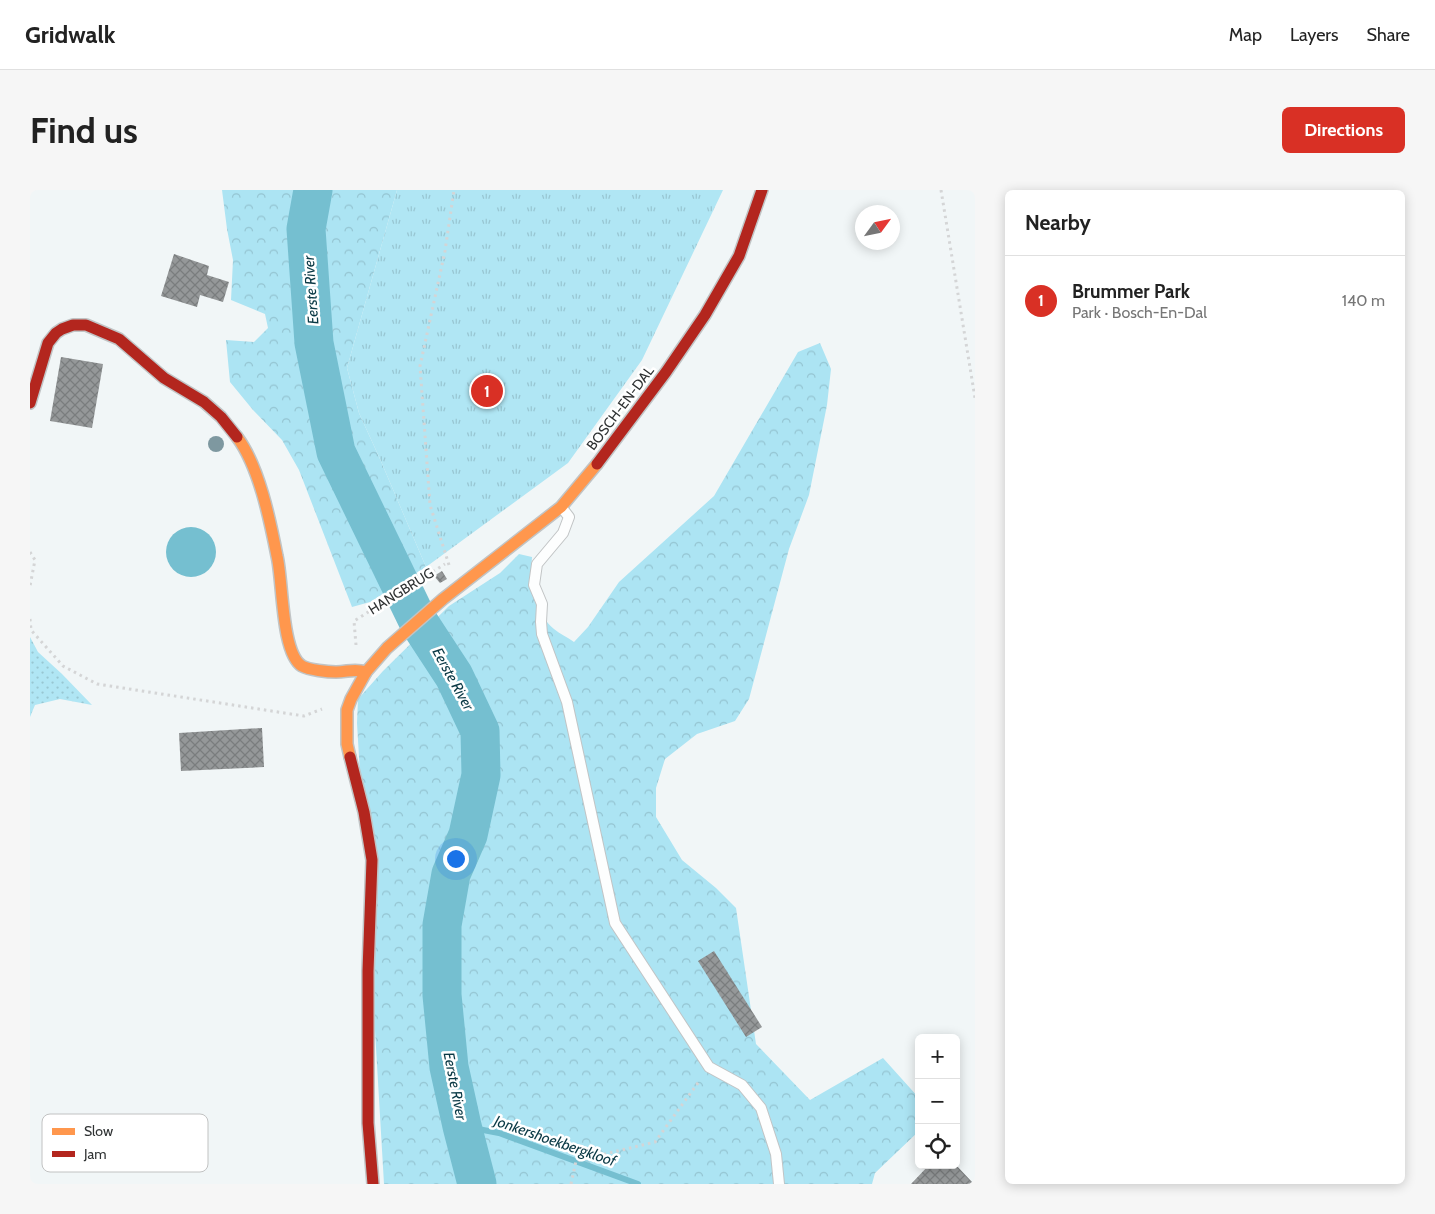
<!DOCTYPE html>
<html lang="en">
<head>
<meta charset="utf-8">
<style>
	:root { --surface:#fff; --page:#f6f6f6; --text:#222; --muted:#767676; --line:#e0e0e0; --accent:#d93025 }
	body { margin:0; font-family:Cabin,sans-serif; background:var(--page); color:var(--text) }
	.controls { position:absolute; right:15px; bottom:15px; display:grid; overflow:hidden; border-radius:8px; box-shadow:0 2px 12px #0003 }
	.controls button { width:45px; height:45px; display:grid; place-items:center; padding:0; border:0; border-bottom:1px solid var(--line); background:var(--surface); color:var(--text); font:25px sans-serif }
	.compass { position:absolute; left:825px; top:15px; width:45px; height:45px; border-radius:50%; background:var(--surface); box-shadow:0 2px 12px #0003; rotate:57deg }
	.you { position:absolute; left:425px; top:668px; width:18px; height:18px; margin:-12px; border:4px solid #fff; border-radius:50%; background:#1a73e8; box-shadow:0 0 0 8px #1a73e833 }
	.badge { display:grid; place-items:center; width:32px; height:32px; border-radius:50%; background:var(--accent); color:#fff; font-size:16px; font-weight:700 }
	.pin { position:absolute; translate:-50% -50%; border:2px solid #fff; box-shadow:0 1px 5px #0006 }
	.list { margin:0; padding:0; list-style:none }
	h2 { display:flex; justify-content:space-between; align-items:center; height:65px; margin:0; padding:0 20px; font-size:21px }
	h2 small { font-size:16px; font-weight:400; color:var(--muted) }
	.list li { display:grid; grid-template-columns:32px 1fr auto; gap:15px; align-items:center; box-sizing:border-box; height:90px; padding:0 20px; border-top:1px solid var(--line) }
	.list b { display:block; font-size:19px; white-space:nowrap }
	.list p { margin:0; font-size:16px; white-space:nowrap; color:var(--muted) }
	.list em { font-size:16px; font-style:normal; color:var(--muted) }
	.icon { flex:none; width:28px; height:28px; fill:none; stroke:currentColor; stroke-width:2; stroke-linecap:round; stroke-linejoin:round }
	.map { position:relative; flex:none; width:945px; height:994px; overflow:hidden; border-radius:8px }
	header { display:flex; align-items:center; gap:30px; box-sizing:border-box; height:70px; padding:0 25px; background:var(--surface); border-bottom:1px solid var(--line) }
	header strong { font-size:24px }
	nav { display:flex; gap:28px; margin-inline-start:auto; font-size:18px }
	.intro { display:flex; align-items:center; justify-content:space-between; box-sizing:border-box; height:120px; padding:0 30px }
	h1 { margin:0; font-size:35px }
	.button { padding:12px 22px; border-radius:8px; background:var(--accent); color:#fff; font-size:18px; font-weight:700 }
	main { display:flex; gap:30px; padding:0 30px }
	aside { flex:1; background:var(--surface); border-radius:8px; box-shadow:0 2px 12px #0003 }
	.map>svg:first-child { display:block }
	.grass { fill:url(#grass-dots) }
	.forest { fill:url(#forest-crowns) }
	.park { fill:url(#park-tufts) }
	.water { fill:#75bfd0 }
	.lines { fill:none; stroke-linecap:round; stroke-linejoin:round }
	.stream { stroke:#75bfd0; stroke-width:6 }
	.river { stroke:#75bfd0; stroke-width:39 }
	.building { fill:url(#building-cross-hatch) }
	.lane-casing { stroke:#c1c4c5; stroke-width:12 }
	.slow-casing { stroke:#c1c4c5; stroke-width:14 }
	.jam-casing { stroke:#c1c4c5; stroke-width:14 }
	.path { stroke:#d4d5d6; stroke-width:3; stroke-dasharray:2.5 4; stroke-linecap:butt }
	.lane { stroke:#fdfefe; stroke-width:10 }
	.slow { stroke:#ff974d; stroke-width:11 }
	.jam { stroke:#b3261e; stroke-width:11 }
	.tree { fill:#7e98a0 }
	.labels { text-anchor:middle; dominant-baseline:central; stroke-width:5; stroke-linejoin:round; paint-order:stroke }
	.street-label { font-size:14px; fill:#303334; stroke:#fff }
	.water-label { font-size:15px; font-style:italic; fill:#0a3945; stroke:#fff }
	.key { fill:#fff; stroke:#c1c2c2; stroke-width:1 }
	.key-label { font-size:14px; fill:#303334 }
</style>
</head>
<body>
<header>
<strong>Gridwalk</strong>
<nav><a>Map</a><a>Layers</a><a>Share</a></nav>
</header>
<div class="intro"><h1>Find us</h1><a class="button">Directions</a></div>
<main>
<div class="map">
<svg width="945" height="994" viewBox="0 0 945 994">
	<defs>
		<pattern id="grass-dots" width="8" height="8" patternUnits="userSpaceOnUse" patternTransform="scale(1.25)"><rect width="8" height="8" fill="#b0e6f4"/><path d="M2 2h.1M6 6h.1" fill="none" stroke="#98c6d2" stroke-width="1.8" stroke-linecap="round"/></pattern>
		<pattern id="forest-crowns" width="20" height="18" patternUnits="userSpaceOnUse" patternTransform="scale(1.25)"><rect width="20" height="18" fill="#ace4f3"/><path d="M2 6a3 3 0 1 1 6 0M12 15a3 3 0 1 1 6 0" fill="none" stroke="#94c4d1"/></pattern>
		<pattern id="park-tufts" width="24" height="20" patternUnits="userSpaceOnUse" patternTransform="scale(1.25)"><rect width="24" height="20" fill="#b0e6f4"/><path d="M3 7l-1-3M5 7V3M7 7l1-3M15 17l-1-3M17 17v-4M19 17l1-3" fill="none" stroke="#98c6d2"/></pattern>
		<pattern id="building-cross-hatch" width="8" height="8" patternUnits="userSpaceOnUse" patternTransform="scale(1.25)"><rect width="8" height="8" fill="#959899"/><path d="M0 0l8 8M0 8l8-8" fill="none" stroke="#7a7d7e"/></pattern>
	</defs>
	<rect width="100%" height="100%" fill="#f1f6f7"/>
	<path class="grass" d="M0 447 8 462 32 484 62 515 30 509 5 515 0 527Z"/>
	<g class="forest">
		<path d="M192 0H367L317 178 329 223 350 269 396 377 340 412 322 417 269 280 252 250 223 220 200 192 196 150 224 152 238 138 235 124 201 110 203 70 197 39Z"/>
		<path d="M790 153 801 179 797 215 779 305 759 359 719 509 705 531 667 544 635 569 626 598V627L652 670 686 698 706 718 726 854 780 910 853 868 889 908V941L845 983 842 994H354L327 533 328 509 353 481 419 416 470 383 489 364 502 367C500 392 504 422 524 439 530 444 537 447 544 452L558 437 589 392 684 306 768 162Z"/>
	</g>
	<path class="park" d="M367 0H693L612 170 538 273 396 377 350 269 329 223 317 178Z"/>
	<circle class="water" cx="161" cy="362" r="25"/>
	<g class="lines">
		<path class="stream" d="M432 936 469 943 608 994"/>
		<path class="river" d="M283 0 276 39 284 153 306 262 388 431 424 486 450 541 451 585 438 645 421 684 412 735V805L419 877 432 936 447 994"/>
	</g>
	<g class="building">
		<path d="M144 64 179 76 177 85 199 92 193 112 170 105 167 117 131 106Z"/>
		<path d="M31 167 73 174 62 238 20 231Z"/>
		<path d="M412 381 417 389 410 393 404 386Z"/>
		<path d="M232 538 234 577 151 581 149 543Z"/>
		<path d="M684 761 732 837 716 847 668 771Z"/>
		<path d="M899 975H907L912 979 916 975H926L942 992 940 994H881Z"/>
	</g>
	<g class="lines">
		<defs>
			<path id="lane" d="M532 318 539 327 533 343 507 374 504 395 512 414 511 432 512 444 537 512 585 733 679 877 712 895 731 918 746 964 749 994"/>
			<g id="slow">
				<path d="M207 247C229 276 240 330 247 366 253 390 251 463 272 476 279 480 298 482 306 482 318 482 324 478 336 482"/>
				<path d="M320 567 317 554V520L321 509 336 482 357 458 413 409 531 317 567 274"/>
			</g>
			<g id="jam">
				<path d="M0 213 18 153 26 143 32 139 43 135H56L89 149 134 188 174 212 191 227 207 247"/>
				<path d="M567 274 636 182 675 125 709 66 732 0"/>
				<path d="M320 567 334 622 342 670 338 781V933L343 994"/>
			</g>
		</defs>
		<use href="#lane" class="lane-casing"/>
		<use href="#slow" class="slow-casing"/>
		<use href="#jam" class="jam-casing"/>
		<g class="path">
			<path d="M911 0 945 208"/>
			<path d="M0 362 5 370 0 396"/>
			<path d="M419 375 400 315 390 176 415 61 424 0"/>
			<path d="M0 429 1 440 33 476 67 494 274 526 292 519"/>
			<path d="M326 455 324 431 415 374"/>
			<path d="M541 994 546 971 625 952 670 890"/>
		</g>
		<use href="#lane" class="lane"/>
		<use href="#slow" class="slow"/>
		<use href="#jam" class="jam"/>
	</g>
	<circle class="tree" cx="186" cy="254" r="8"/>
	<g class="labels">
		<g class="street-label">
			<text transform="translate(590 218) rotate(-53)">BOSCH-EN-DAL</text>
			<text transform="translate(371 401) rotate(-32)">HANGBRUG</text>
		</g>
		<g class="water-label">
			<text transform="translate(281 100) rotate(-94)">Eerste River</text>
			<text transform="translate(423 489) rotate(61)">Eerste River</text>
			<text transform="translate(425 896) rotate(79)">Eerste River</text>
			<text transform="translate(525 951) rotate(19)">Jonkershoekbergkloof</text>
		</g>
	</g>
	<rect x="12" y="924" width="166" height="58" rx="8" class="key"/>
	<rect x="22" y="938" width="23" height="7" fill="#ff974d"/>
	<rect x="22" y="961" width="23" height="6" fill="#b3261e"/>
	<g class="key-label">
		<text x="54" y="946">Slow</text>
		<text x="54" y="969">Jam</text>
	</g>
</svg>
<div class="controls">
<button>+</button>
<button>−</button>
<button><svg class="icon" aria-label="locate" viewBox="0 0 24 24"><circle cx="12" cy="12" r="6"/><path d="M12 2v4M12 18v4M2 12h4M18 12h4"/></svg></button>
</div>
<svg class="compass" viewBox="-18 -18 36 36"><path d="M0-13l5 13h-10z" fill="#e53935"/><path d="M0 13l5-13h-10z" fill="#767676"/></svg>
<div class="you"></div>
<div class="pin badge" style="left:457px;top:201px">1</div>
</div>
<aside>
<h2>Nearby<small></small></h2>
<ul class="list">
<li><span class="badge">1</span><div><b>Brummer Park</b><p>Park · Bosch-En-Dal</p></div><em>140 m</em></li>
</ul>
</aside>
</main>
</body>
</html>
